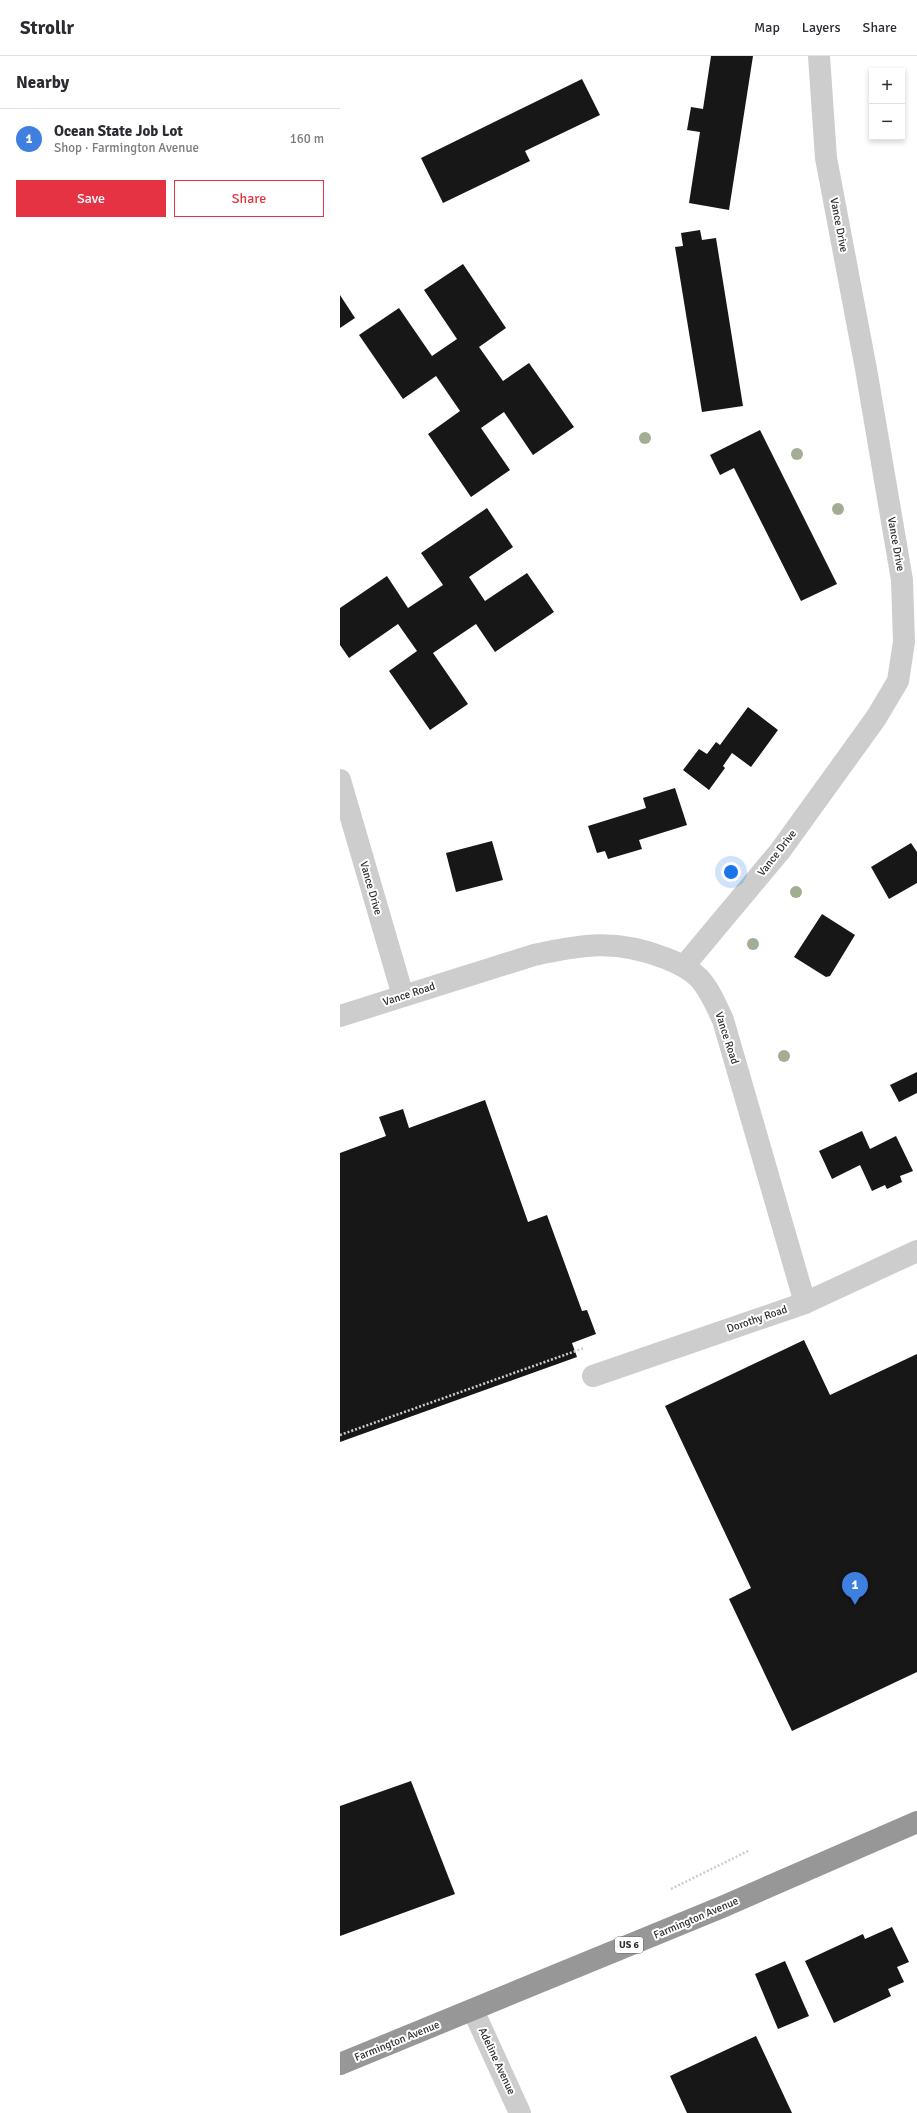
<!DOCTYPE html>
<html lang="en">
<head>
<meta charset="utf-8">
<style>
	:root { --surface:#fff; --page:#f7f7f7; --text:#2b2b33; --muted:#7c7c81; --line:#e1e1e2; --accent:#e63343 }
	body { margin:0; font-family:Signika,sans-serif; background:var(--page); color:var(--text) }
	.controls { position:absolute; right:12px; top:12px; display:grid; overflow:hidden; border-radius:0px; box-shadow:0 2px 6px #0003 }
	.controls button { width:36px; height:36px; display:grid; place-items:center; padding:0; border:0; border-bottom:1px solid var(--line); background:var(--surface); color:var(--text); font:20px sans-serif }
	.you { position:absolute; left:391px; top:816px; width:14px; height:14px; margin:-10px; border:3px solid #fff; border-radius:50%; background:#1a73e8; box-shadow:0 0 0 6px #1a73e833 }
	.badge { display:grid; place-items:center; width:26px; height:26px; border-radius:50%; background:var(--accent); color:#fff; font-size:13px; font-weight:700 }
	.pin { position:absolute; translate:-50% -33px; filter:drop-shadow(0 1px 2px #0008) }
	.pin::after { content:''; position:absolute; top:21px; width:14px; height:12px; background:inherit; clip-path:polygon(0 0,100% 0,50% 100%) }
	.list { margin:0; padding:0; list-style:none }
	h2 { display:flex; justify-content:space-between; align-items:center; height:52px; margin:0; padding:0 16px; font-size:17px }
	h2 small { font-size:13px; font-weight:400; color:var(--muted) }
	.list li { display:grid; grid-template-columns:26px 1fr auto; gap:12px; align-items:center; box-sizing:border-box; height:60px; padding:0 16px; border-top:1px solid var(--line) }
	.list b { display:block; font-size:15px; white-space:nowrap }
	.list p { margin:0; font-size:13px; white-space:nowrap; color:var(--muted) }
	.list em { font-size:13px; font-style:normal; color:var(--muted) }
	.actions { display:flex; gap:8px; padding:12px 16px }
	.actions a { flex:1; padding:9px 0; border:1px solid var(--accent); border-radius:0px; text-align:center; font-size:14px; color:var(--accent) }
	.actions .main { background:var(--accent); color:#fff }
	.map { position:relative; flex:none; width:577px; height:2057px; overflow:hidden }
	header { display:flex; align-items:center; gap:24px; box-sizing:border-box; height:56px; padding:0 20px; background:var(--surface); border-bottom:1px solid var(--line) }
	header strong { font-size:19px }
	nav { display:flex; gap:22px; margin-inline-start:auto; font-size:14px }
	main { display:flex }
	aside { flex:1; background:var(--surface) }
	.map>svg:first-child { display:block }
	.building { fill:#171717 }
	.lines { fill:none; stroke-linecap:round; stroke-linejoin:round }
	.path { stroke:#cdcdcd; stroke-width:2.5; stroke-dasharray:2 2; stroke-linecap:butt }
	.minor { stroke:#cdcdcd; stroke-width:22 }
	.highway { stroke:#979797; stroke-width:22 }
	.tree { fill:#a1ae94 }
	.labels { text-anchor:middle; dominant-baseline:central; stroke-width:4; stroke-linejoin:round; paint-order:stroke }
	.shield { fill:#fff; stroke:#6e6e6e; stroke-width:1 }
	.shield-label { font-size:10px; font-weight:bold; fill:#303030 }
	.street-label { font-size:11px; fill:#303030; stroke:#fff }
</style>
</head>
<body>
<header>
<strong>Strollr</strong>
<nav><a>Map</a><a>Layers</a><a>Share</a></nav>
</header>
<main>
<aside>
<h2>Nearby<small></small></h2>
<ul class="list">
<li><span class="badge" style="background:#3f7fe0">1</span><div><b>Ocean State Job Lot</b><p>Shop · Farmington Avenue</p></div><em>160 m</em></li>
</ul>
<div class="actions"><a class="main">Save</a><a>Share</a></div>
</aside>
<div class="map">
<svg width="577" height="2057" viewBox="0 0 577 2057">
	<rect width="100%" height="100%" fill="#fff"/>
	<g class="building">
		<path d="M371 0H413L389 154 349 147 360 76 347 74 351 51 363 53Z"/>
		<path d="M242 23 260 59 185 95 190 105 103 147 81 102Z"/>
		<path d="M360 174 362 184 376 182 403 350 362 356 335 191 343 190 341 177Z"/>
		<path d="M123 208 166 272 139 291 163 325 189 307 234 371 193 399 164 356 141 372 170 414 131 441 88 378 120 355 96 320 63 343 19 279 59 252 92 300 117 283 84 234Z"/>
		<path d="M0 239 15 262 0 272Z"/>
		<path d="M420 374 497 528 461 545 394 412 380 419 370 399Z"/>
		<path d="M147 452 173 491 129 521 145 545 187 517 214 556 155 596 136 568 93 597 128 648 90 674 49 615 77 595 58 568 9 602 0 589V552L47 520 68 552 103 529 81 497Z"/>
		<path d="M408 651 438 674 411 711 392 697 383 710 385 712 369 734 343 714 359 693 367 698 376 686 380 689Z"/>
		<path d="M335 732 347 769 299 784 302 793 268 803 265 795 257 797 248 770 306 752 303 742Z"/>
		<path d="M152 785 163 824 116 836 106 797Z"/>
		<path d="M571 787 577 796V827L549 843 531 811Z"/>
		<path d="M482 858 515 879 490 920 486 921 454 901Z"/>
		<path d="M577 1016V1037L559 1046 550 1029Z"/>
		<path d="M145 1044 188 1166 207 1159 242 1255 247 1254 256 1278 232 1287 237 1301 0 1386V1097L46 1080 39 1061 63 1053 69 1072Z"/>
		<path d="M522 1075 530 1093 556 1080 573 1115 560 1120 562 1126 547 1133 545 1129 532 1135 520 1109 492 1123 479 1095Z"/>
		<path d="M464 1284 490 1339 577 1298V1616L452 1675 389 1543 411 1532 325 1350Z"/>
		<path d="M71 1725 115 1838 0 1880V1750Z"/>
		<path d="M552 1871 569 1906 557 1911 564 1926 548 1933 551 1940 494 1967 465 1905 523 1878 525 1883Z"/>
		<path d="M445 1905 469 1960 438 1973 415 1918Z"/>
		<path d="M416 1980 452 2057H347L330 2020Z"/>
	</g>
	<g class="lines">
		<g class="path">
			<path d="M0 1379 244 1292"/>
			<path d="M331 1833 408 1795"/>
		</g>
		<g class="minor">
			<path d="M0 724 63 940"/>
			<path d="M344 910 440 795 536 662 558 625 564 586 562 524 526 313 486 102 479 0"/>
			<path d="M0 960 194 899C244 888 276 883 325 902 338 907 349 912 359 922 370 934 376 949 383 964L465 1247"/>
			<path d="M253 1320 465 1247 577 1195"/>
			<path d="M133 1954 180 2057"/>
		</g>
		<path class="highway" d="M0 2008 382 1851 577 1766"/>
	</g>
	<g class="tree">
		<circle cx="305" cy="382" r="6"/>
		<circle cx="457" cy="398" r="6"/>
		<circle cx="498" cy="453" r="6"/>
		<circle cx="456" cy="836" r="6"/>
		<circle cx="413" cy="888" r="6"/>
		<circle cx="444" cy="1000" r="6"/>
	</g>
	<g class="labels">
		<rect class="shield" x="275" y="1881" width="28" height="16" rx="3"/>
		<g class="shield-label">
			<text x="289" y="1889">US 6</text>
		</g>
		<g class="street-label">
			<text transform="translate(499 169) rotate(79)">Vance Drive</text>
			<text transform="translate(556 488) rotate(80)">Vance Drive</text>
			<text transform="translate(437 797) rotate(-52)">Vance Drive</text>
			<text transform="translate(31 832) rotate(74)">Vance Drive</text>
			<text transform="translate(69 938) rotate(-18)">Vance Road</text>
			<text transform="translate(387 982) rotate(72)">Vance Road</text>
			<text transform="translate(417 1263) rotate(-19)">Dorothy Road</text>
			<text transform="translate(356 1862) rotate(-23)">Farmington Avenue</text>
			<text transform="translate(57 1985) rotate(-22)">Farmington Avenue</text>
			<text transform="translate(157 2005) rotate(65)">Adeline Avenue</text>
		</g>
	</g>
</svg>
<div class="controls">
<button>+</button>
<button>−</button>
</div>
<div class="you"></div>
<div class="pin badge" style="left:515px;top:1549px;background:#3f7fe0">1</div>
</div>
</main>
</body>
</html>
